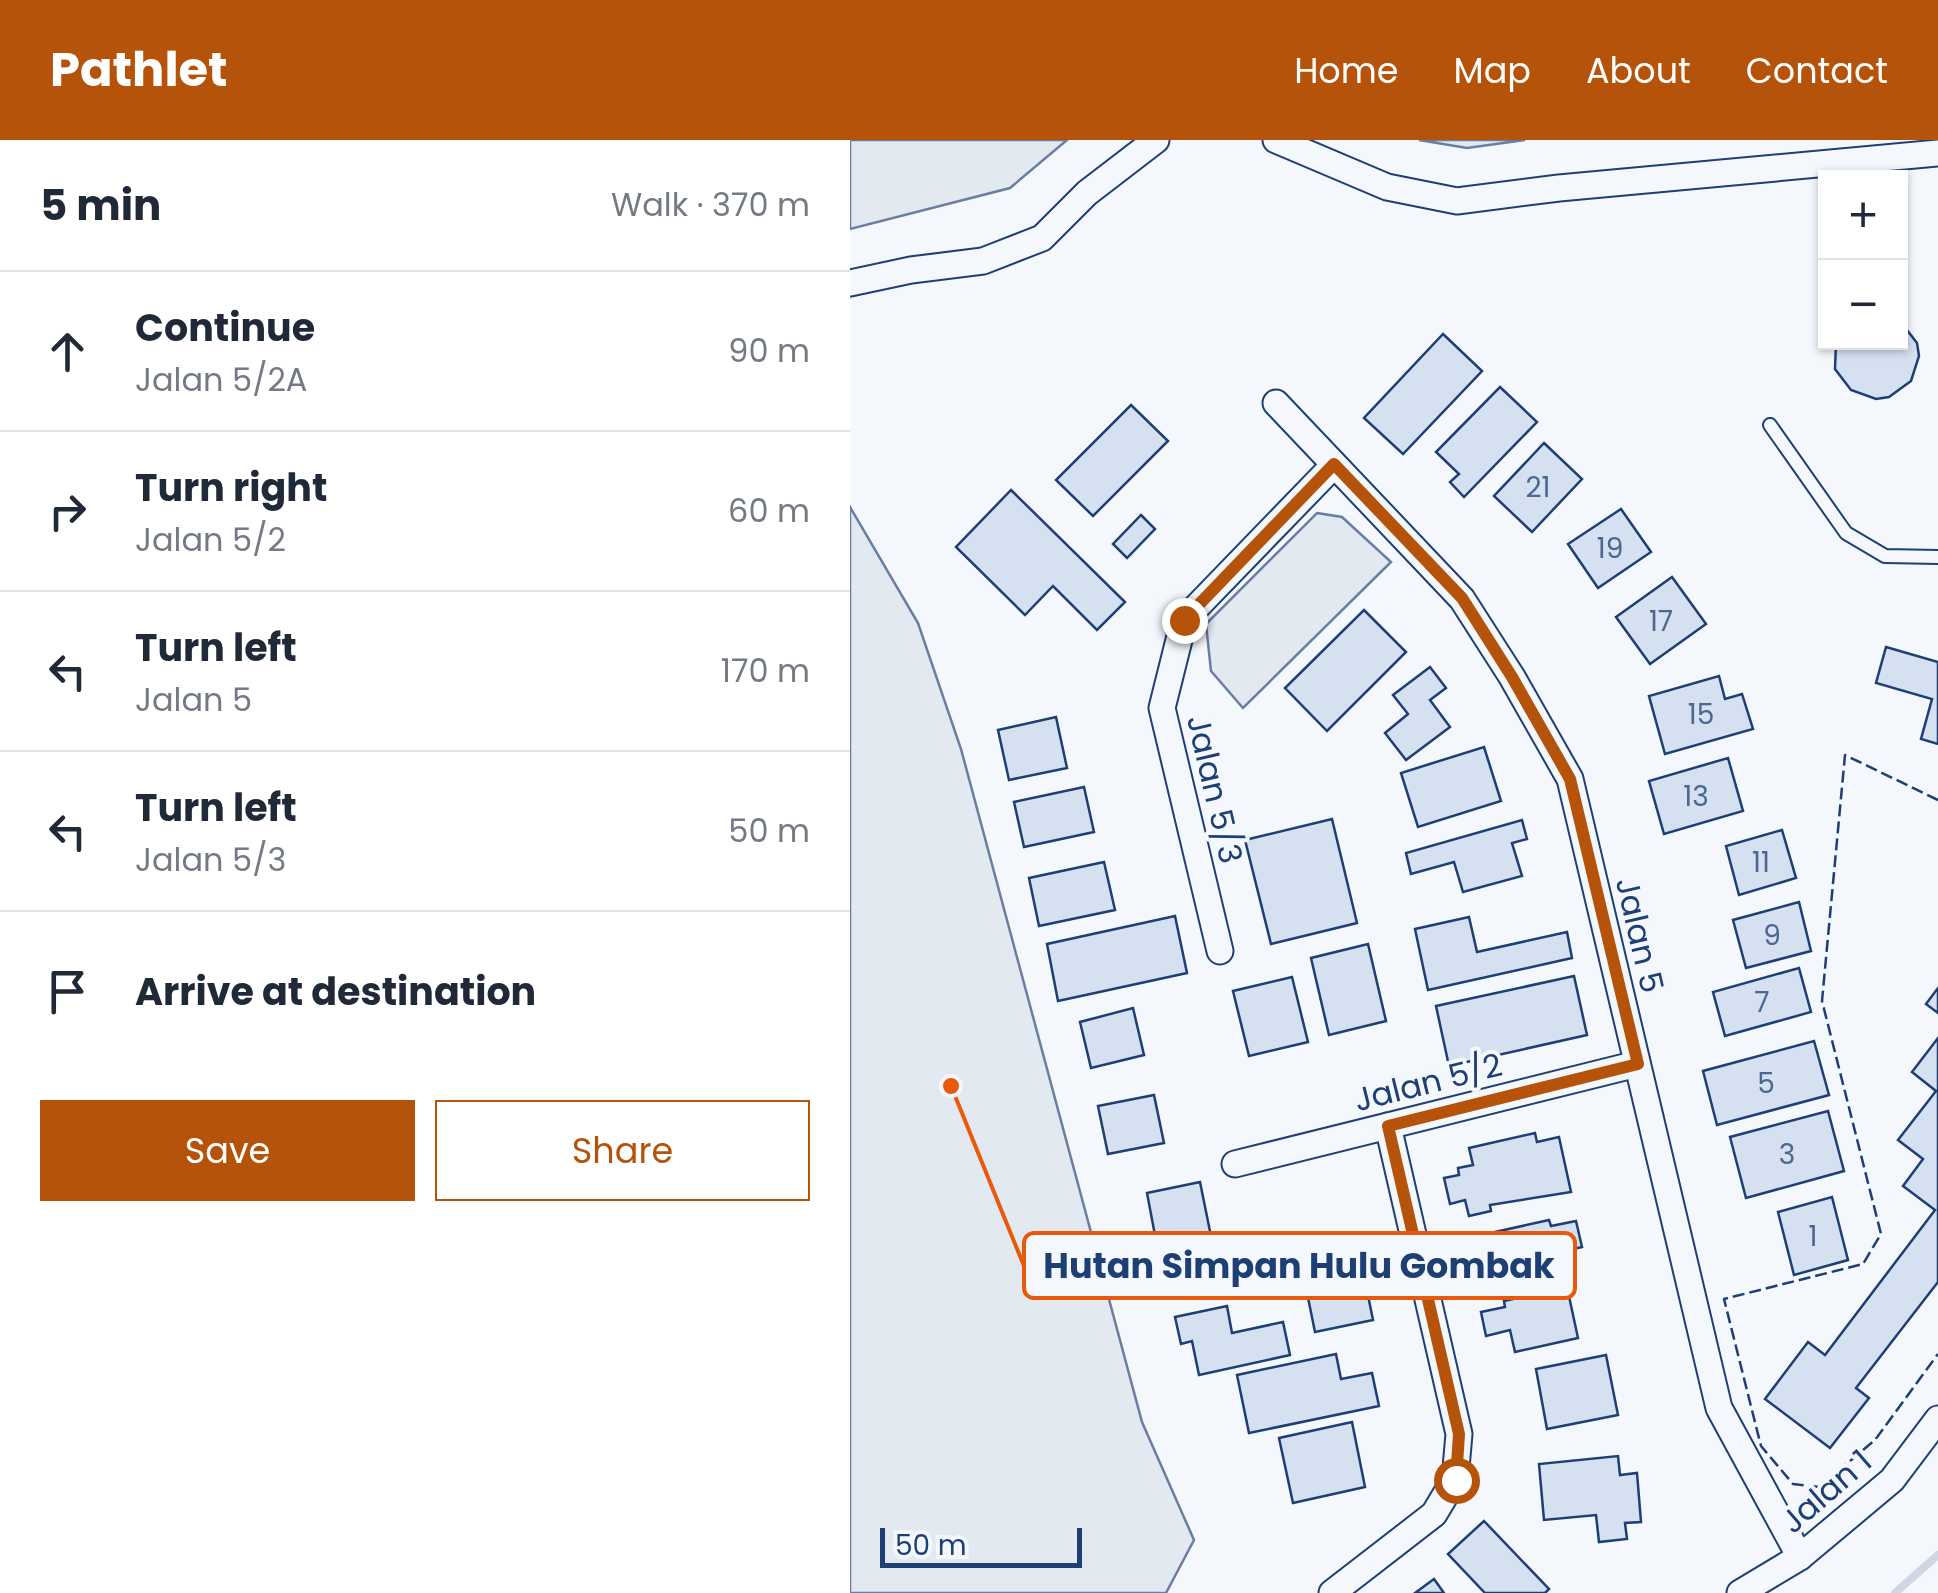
<!DOCTYPE html>
<html lang="en">
<head>
<meta charset="utf-8">
<style>
	:root { --surface:#fff; --page:#f2f2f3; --text:#1f2937; --muted:#747a83; --line:#e0e1e3; --accent:#b45309 }
	body { margin:0; font-family:Poppins,sans-serif; background:var(--page); color:var(--text) }
	.controls { position:absolute; right:30px; top:30px; display:grid; overflow:hidden; border-radius:0px; box-shadow:0 2px 8px #0004 }
	.controls button { width:90px; height:90px; display:grid; place-items:center; padding:0; border:0; border-bottom:2px solid var(--line); background:var(--surface); color:var(--text); font:50px sans-serif }
	.scale { position:absolute; left:30px; bottom:25px; width:202px; box-sizing:border-box; padding-left:10px; border:5px solid #1d3f73; border-top:0; font-size:28px; line-height:35px; white-space:nowrap; color:#1d3f73; -webkit-text-stroke:8px #f4f7fb; paint-order:stroke }
	.stop { position:absolute; width:30px; height:30px; margin:-22px; border:8px solid #b45309; border-radius:50%; background:#fff }
	.stop.end { background:#b45309; border-color:#fff; box-shadow:0 2px 10px #0008 }
	.list { margin:0; padding:0; list-style:none }
	h2 { display:flex; justify-content:space-between; align-items:center; height:130px; margin:0; padding:0 40px; font-size:42px }
	h2 small { font-size:32px; font-weight:400; color:var(--muted) }
	.list li { display:grid; grid-template-columns:65px 1fr auto; gap:30px; align-items:center; box-sizing:border-box; height:160px; padding:0 40px; border-top:2px solid var(--line) }
	.list b { display:block; font-size:38px; white-space:nowrap }
	.list p { margin:0; font-size:32px; white-space:nowrap; color:var(--muted) }
	.list em { font-size:32px; font-style:normal; color:var(--muted) }
	.actions { display:flex; gap:20px; padding:30px 40px }
	.actions a { flex:1; padding:22px 0; border:2px solid var(--accent); border-radius:0px; text-align:center; font-size:35px; color:var(--accent) }
	.actions .main { background:var(--accent); color:#fff }
	.icon { flex:none; width:55px; height:55px; fill:none; stroke:currentColor; stroke-width:2; stroke-linecap:round; stroke-linejoin:round }
	.map { position:relative; flex:none; width:1088px; height:1453px; overflow:hidden }
	header { display:flex; align-items:center; gap:60px; box-sizing:border-box; height:140px; padding:0 50px; background:var(--accent); color:#fff }
	header strong { font-size:48px }
	nav { display:flex; gap:55px; margin-inline-start:auto; font-size:35px }
	main { display:flex }
	aside { flex:1; background:var(--surface) }
	.map>svg:first-child { display:block }
	.green { fill:#e3e9f0; stroke:#687fa3; stroke-width:2.5 }
	.lines { fill:none; stroke-linecap:round; stroke-linejoin:round }
	.stream { stroke:#cfd7e4; stroke-width:8 }
	.building { fill:#d5e0f0; stroke:#1d3f73; stroke-width:2.5 }
	.lane-casing { stroke:#1d3f73; stroke-width:16 }
	.street-casing { stroke:#1d3f73; stroke-width:29 }
	.lane { stroke:#f4f7fb; stroke-width:12 }
	.street { stroke:#f4f7fb; stroke-width:25 }
	.fence { stroke:#1d3f73; stroke-width:2.5; stroke-dasharray:12 5; stroke-linecap:butt }
	.route { stroke:#b45309; stroke-width:12 }
	.labels { text-anchor:middle; dominant-baseline:central; stroke-width:8; stroke-linejoin:round; paint-order:stroke }
	.number-label { font-size:28px; fill:#4b6792 }
	.street-label { font-size:32px; fill:#1d3f73; stroke:#f4f7fb }
	.leader { fill:none; stroke:#e8590c; stroke-width:4 }
	.callout-dot { fill:#e8590c; stroke:#f4f7fb; stroke-width:4 }
	.callout { fill:#f4f7fb; stroke:#e8590c; stroke-width:4 }
	.callout-label { font-size:35px; text-anchor:middle; font-weight:bold; fill:#1d3f73 }
</style>
</head>
<body>
<header>
<strong>Pathlet</strong>
<nav><a>Home</a><a>Map</a><a>About</a><a>Contact</a></nav>
</header>
<main>
<aside>
<h2>5 min<small>Walk · 370 m</small></h2>
<ul class="list">
<li><svg class="icon" aria-label="ahead" viewBox="0 0 24 24"><path d="M12 20V5M6 11l6-6 6 6"/></svg><div><b>Continue</b><p>Jalan 5/2A</p></div><em>90 m</em></li>
<li><svg class="icon" aria-label="right" viewBox="0 0 24 24"><path d="M7 20v-9h11M14 6l5 5-5 5"/></svg><div><b>Turn right</b><p>Jalan 5/2</p></div><em>60 m</em></li>
<li><svg class="icon" aria-label="left" viewBox="0 0 24 24"><path d="M17 20v-9H6M10 6l-5 5 5 5"/></svg><div><b>Turn left</b><p>Jalan 5</p></div><em>170 m</em></li>
<li><svg class="icon" aria-label="left" viewBox="0 0 24 24"><path d="M17 20v-9H6M10 6l-5 5 5 5"/></svg><div><b>Turn left</b><p>Jalan 5/3</p></div><em>50 m</em></li>
<li><svg class="icon" aria-label="arrive" viewBox="0 0 24 24"><path d="M6 21V4h12l-3 4 3 4H6"/></svg><div><b>Arrive at destination</b></div></li>
</ul>
<div class="actions"><a class="main">Save</a><a>Share</a></div>
</aside>
<div class="map">
<svg width="1088" height="1453" viewBox="0 0 1088 1453">
	<rect width="100%" height="100%" fill="#f4f7fb"/>
	<g class="green">
		<path d="M0 0H217L160 48 0 89Z"/>
		<path d="M569 0H675L617 8Z"/>
		<path d="M0 367 68 483 111 609 292 1282 344 1400 316 1453H0Z"/>
		<path d="M467 373 492 377 541 422 393 568 361 531 356 484Z"/>
	</g>
	<g class="lines">
		<path class="stream" d="M1045 1453 1088 1415"/>
	</g>
	<g class="building">
		<path d="M1050 181 1067 203 1069 216 1061 241 1039 257 1026 259 1001 250 985 229 986 202H1050Z"/>
		<path d="M593 194 632 231 553 314 514 278Z"/>
		<path d="M650 247 687 282 614 357 600 342 609 334 586 312Z"/>
		<path d="M281 265 318 301 243 376 206 340Z"/>
		<path d="M694 303 732 339 682 392 644 356Z"/>
		<path d="M161 350 275 462 247 490 203 446 175 475 106 407Z"/>
		<path d="M771 369 801 412 748 448 718 404Z"/>
		<path d="M291 375 305 389 277 418 263 404Z"/>
		<path d="M822 437 856 484 800 524 766 477Z"/>
		<path d="M514 470 556 512 477 591 435 548Z"/>
		<path d="M1036 507 1088 522V604L1071 599 1082 559 1026 543Z"/>
		<path d="M580 527 596 548 580 560 600 587 556 620 535 593 558 574 543 555Z"/>
		<path d="M869 536 875 559 892 554 903 589 815 614 799 556Z"/>
		<path d="M206 577 217 628 159 640 148 590Z"/>
		<path d="M634 607 651 661 568 687 551 633Z"/>
		<path d="M878 618 893 671 814 694 799 641Z"/>
		<path d="M234 647 244 692 174 707 164 662Z"/>
		<path d="M482 679 507 783 421 804 395 700Z"/>
		<path d="M672 680 677 699 662 703 672 736 613 752 604 722 561 734 556 713Z"/>
		<path d="M932 690 946 738 889 755 876 706Z"/>
		<path d="M254 722 265 770 189 786 179 738Z"/>
		<path d="M949 762 961 811 896 828 883 780Z"/>
		<path d="M325 776 337 833 208 861 197 804Z"/>
		<path d="M619 777 627 812 717 792 722 818 578 850 565 789Z"/>
		<path d="M518 804 536 881 479 895 461 818Z"/>
		<path d="M949 828 961 872 875 896 863 852Z"/>
		<path d="M724 836 737 895 599 926 586 866Z"/>
		<path d="M442 837 458 902 399 916 383 851Z"/>
		<path d="M1088 848V873L1076 864Z"/>
		<path d="M283 868 294 915 241 928 230 882Z"/>
		<path d="M1088 898V1142L1006 1248 1019 1258 980 1308 915 1259 958 1202 975 1215 1085 1070 1053 1046 1073 1019 1048 1000 1086 951 1062 932Z"/>
		<path d="M964 901 979 955 867 985 853 931Z"/>
		<path d="M304 955 314 1003 258 1014 248 966Z"/>
		<path d="M978 971 994 1031 896 1058 880 997Z"/>
		<path d="M685 993 687 1002 709 997 721 1052 640 1065 641 1071 619 1076 615 1060 600 1064 594 1038 609 1035 608 1028 623 1025 619 1008Z"/>
		<path d="M350 1042 365 1116 311 1127 297 1053Z"/>
		<path d="M982 1057 998 1120 944 1135 928 1072Z"/>
		<path d="M699 1080 701 1086 726 1081 732 1107 706 1113 711 1134 632 1152 627 1127 606 1131 600 1102Z"/>
		<path d="M510 1116 523 1180 465 1192 452 1128Z"/>
		<path d="M717 1147 728 1198 665 1212 660 1190 636 1196 631 1172 655 1167 654 1161Z"/>
		<path d="M377 1166 382 1193 433 1182 440 1215 349 1235 342 1201 331 1204 325 1177Z"/>
		<path d="M486 1214 491 1239 522 1233 529 1266 399 1293 387 1235Z"/>
		<path d="M756 1215 768 1275 697 1289 686 1229Z"/>
		<path d="M502 1282 515 1347 443 1363 429 1298Z"/>
		<path d="M768 1316 770 1335 787 1333 791 1382 775 1383 777 1399 749 1402 746 1375 694 1380 689 1324Z"/>
		<path d="M634 1381 699 1449 695 1453H635L598 1414Z"/>
		<path d="M584 1439 594 1453H565Z"/>
	</g>
	<g class="lines">
		<defs>
			<path id="lane" d="M920 285 996 393 1035 416 1088 417"/>
			<g id="street">
				<path d="M426 0 537 47 607 61 709 48 1088 13"/>
				<path d="M0 143 61 130 133 121 192 98 237 53 306 0"/>
				<path d="M426 263 612 459 662 537 720 639 869 1268 950 1417"/>
				<path d="M370 811 312 568 334 480 484 325"/>
				<path d="M385 1024 787 924"/>
				<path d="M482 1453 584 1374 605 1339 609 1294 538 986"/>
				<path d="M890 1453 950 1417 1042 1340 1088 1279"/>
			</g>
		</defs>
		<use href="#lane" class="lane-casing"/>
		<use href="#street" class="street-casing"/>
		<use href="#lane" class="lane"/>
		<use href="#street" class="street"/>
		<path class="fence" d="M1088 660 995 615 972 861 1031 1094 1013 1124 874 1159 911 1306 943 1344 969 1347 1025 1300 1088 1214"/>
	</g>
	<g class="lines">
		<path class="route" d="M334 480 484 324 612 458 662 537 720 639 788 924 538 986 609 1294 606 1340"/>
	</g>
	<g class="labels">
		<g class="number-label">
			<text x="688" y="347">21</text>
			<text x="760" y="408">19</text>
			<text x="811" y="481">17</text>
			<text x="851" y="574">15</text>
			<text x="846" y="656">13</text>
			<text x="911" y="722">11</text>
			<text x="922" y="795">9</text>
			<text x="912" y="862">7</text>
			<text x="916" y="943">5</text>
			<text x="937" y="1014">3</text>
			<text x="963" y="1096">1</text>
		</g>
		<g class="street-label">
			<text transform="translate(365 649) rotate(77)">Jalan 5/3</text>
			<text transform="translate(790 795) rotate(77)">Jalan 5</text>
			<text transform="translate(578 942) rotate(-14)">Jalan 5/2</text>
			<text transform="translate(976 1351) rotate(-41)">Jalan 1</text>
		</g>
	</g>
	<path class="leader" d="M101 946L174 1126"/>
	<circle class="callout-dot" cx="101" cy="946" r="10"/>
	<rect class="callout" x="174" y="1093" width="551" height="65" rx="10"/>
	<g class="callout-label">
		<text x="449" y="1138">Hutan Simpan Hulu Gombak</text>
	</g>
</svg>
<div class="controls">
<button>+</button>
<button>−</button>
</div>
<div class="scale">50 m</div>
<div class="stop" style="left:606px;top:1340px"></div>
<div class="stop end" style="left:334px;top:480px"></div>
</div>
</main>
</body>
</html>
